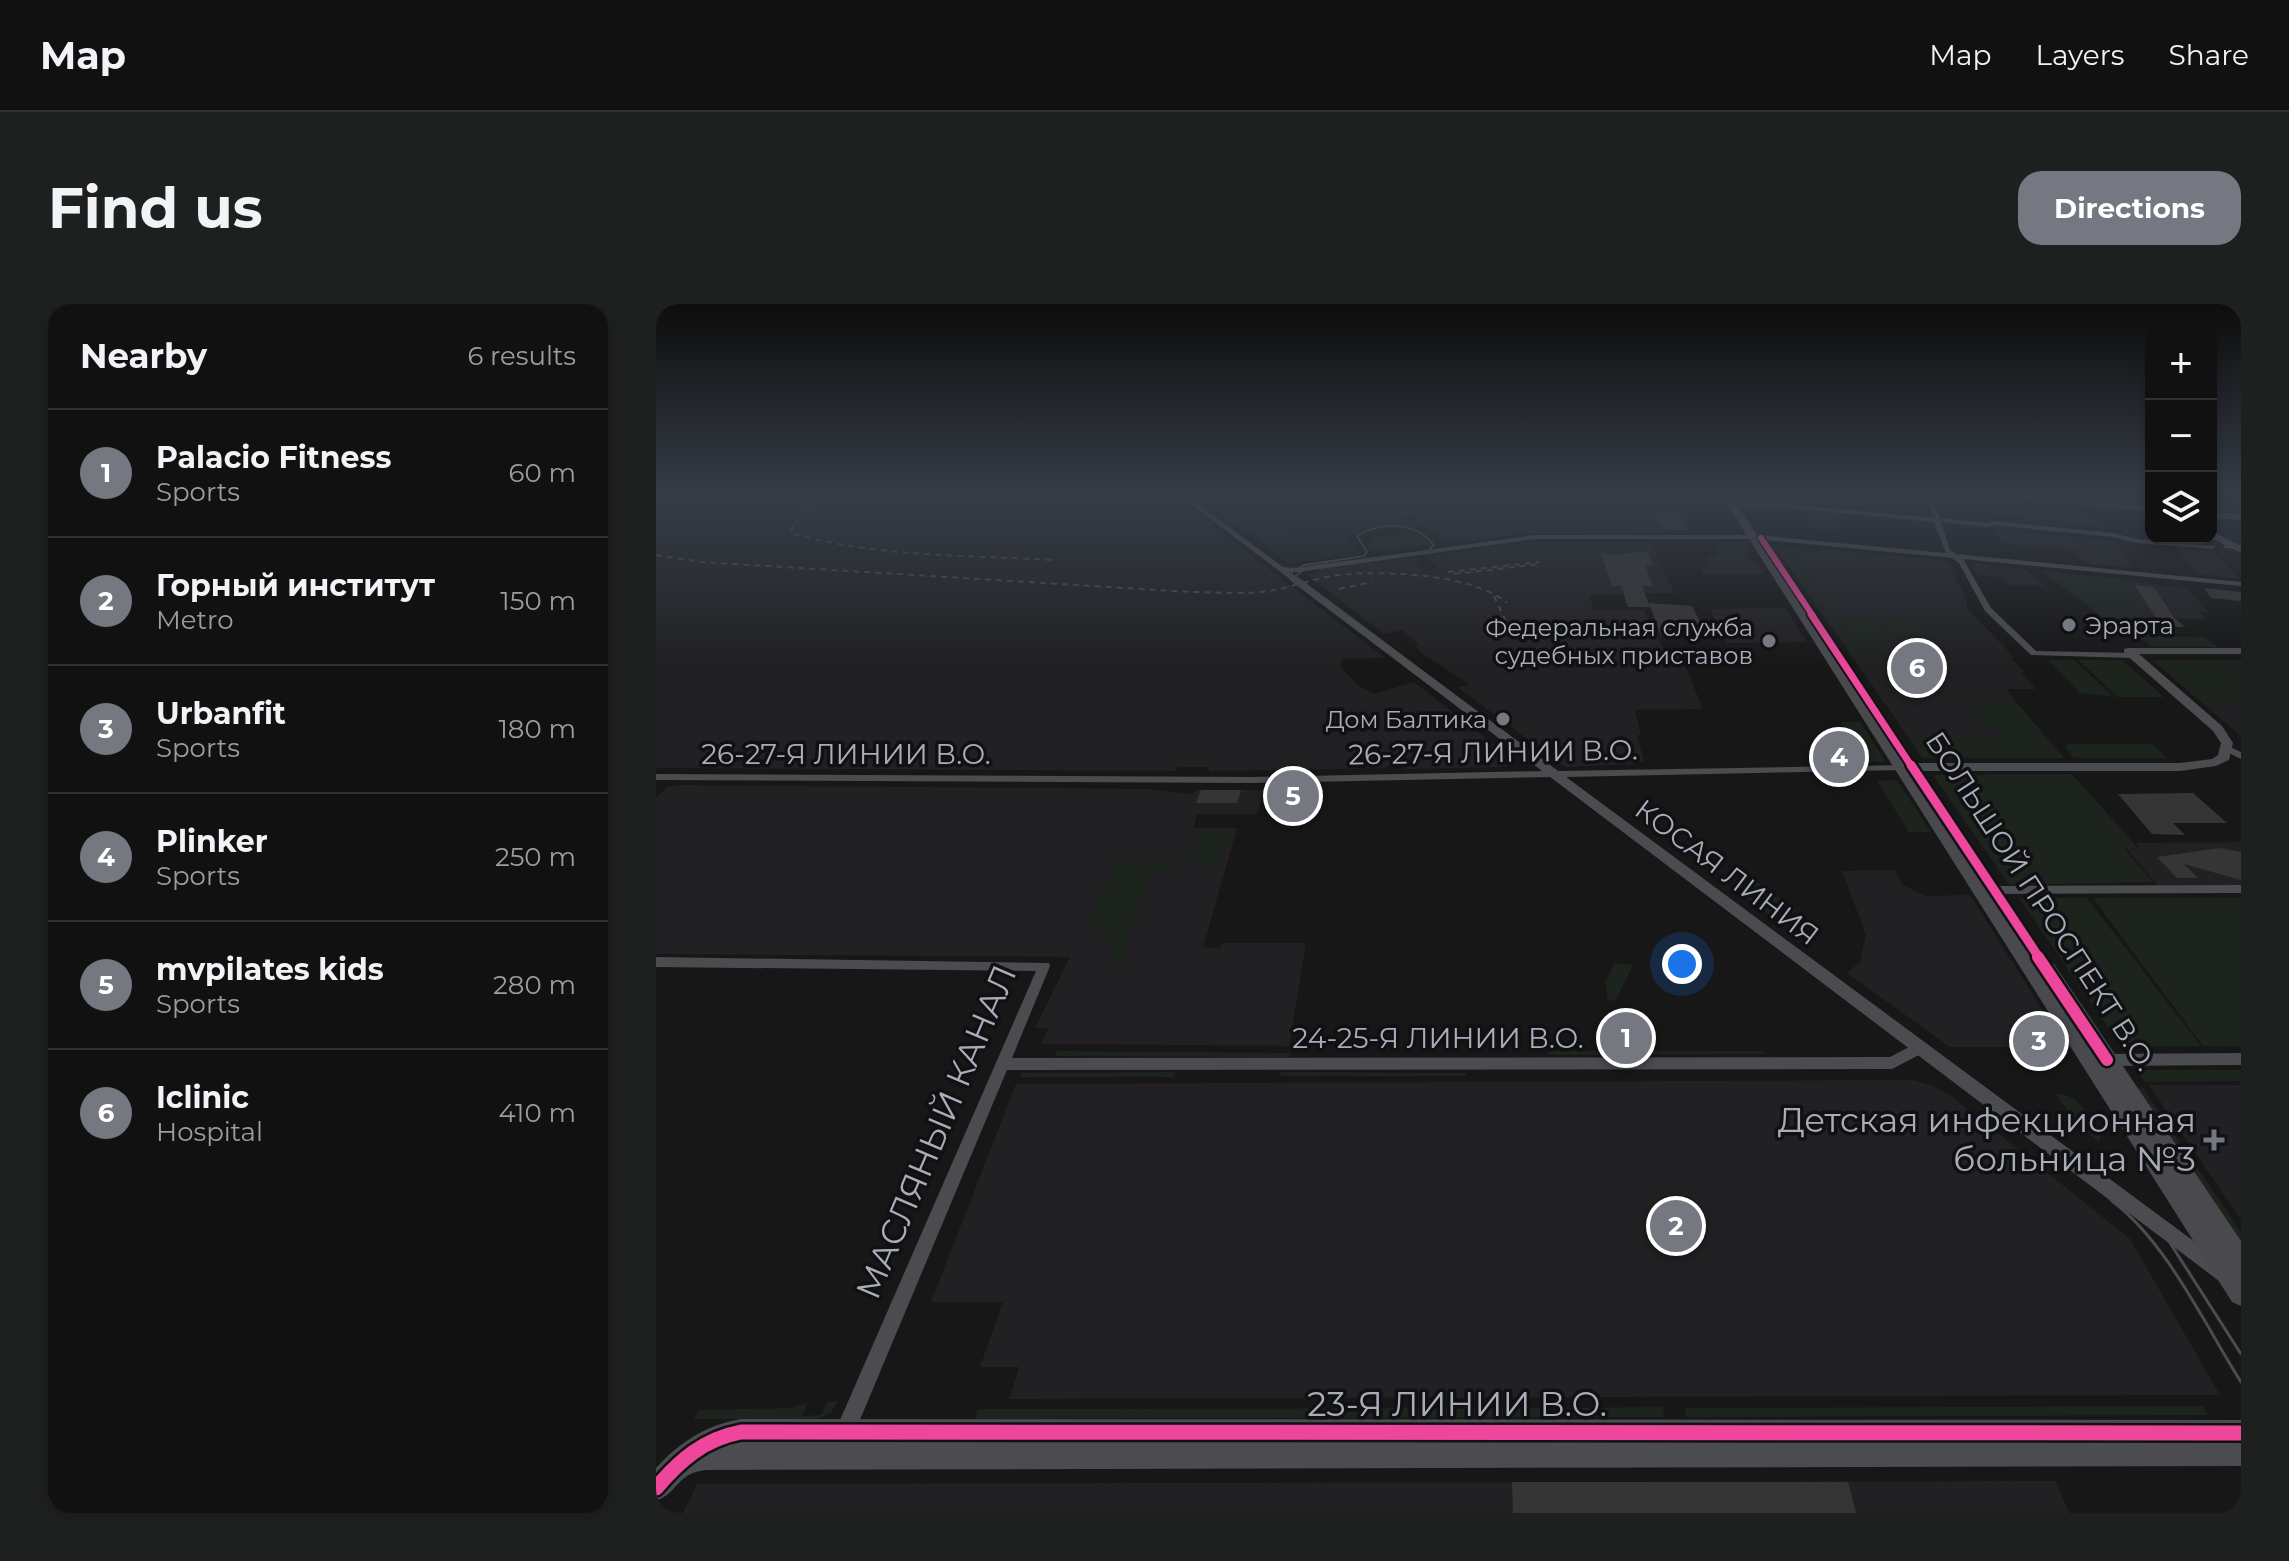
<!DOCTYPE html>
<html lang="en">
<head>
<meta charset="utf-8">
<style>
	:root { --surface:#111; --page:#1e1f1f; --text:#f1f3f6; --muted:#9c9d9f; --line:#303131; --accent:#757880 }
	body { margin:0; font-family:Montserrat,sans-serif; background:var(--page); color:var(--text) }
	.controls { position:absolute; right:24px; top:24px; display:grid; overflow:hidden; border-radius:16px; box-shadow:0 4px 12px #0003 }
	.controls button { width:72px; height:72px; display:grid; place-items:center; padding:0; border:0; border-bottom:2px solid var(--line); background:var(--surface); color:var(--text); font:40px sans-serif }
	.you { position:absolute; left:1026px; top:660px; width:28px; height:28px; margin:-20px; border:6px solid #fff; border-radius:50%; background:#1a73e8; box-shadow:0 0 0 12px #1a73e833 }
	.badge { display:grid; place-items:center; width:52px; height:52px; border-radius:50%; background:var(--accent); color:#fff; font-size:26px; font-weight:700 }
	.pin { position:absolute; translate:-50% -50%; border:4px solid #fff; box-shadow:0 2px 8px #0006 }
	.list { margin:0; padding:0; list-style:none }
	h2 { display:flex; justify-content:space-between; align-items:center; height:104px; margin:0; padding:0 32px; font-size:34px }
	h2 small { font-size:26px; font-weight:400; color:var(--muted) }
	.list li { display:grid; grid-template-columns:52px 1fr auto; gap:24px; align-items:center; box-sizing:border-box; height:128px; padding:0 32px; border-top:2px solid var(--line) }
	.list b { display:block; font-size:30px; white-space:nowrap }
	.list p { margin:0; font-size:26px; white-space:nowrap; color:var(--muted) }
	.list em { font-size:26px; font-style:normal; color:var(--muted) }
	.icon { flex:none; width:44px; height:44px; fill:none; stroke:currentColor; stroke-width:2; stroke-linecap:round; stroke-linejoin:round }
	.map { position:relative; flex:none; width:1585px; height:1209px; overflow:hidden; border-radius:24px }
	header { display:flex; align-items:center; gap:48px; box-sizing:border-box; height:112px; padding:0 40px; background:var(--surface); border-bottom:2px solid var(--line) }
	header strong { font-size:38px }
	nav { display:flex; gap:44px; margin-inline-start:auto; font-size:28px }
	.intro { display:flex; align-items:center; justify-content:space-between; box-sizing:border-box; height:192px; padding:0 48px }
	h1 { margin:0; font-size:56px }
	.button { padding:20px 36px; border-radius:24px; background:var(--accent); color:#fff; font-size:28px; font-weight:700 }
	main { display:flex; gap:48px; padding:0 48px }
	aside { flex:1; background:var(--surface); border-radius:24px; box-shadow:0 4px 12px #0003 }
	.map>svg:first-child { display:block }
	.built { fill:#212123 }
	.green { fill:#1d241e }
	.building { fill:#353536 }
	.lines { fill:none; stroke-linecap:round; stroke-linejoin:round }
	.minor { fill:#4b4c50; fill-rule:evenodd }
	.tertiary { fill:#4b4c50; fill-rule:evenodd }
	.secondary { fill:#4a4a4e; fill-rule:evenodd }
	.tram-far1 { stroke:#4b4c4f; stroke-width:2 }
	.tram { stroke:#4b4c4f; stroke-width:3 }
	.rail { stroke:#4b4c4f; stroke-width:2; stroke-dasharray:6 5; stroke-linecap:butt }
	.cycleway-far4-casing { stroke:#111113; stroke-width:9 }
	.cycleway-far3-casing { stroke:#111113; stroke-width:11 }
	.cycleway-far2-casing { stroke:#111113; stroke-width:14 }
	.cycleway-far1-casing { stroke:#111113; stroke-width:17 }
	.cycleway-casing { stroke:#111113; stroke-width:20 }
	.cycleway-far4 { stroke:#ed469a; stroke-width:6 }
	.cycleway-far3 { stroke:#ed469a; stroke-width:7 }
	.cycleway-far2 { stroke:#ed469a; stroke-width:9 }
	.cycleway-far1 { stroke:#ed469a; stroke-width:12 }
	.cycleway { stroke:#ed469a; stroke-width:15 }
	.poi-dot { fill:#757880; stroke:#111113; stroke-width:3 }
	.labels { text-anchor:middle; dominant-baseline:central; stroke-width:7; stroke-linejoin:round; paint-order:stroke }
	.far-poi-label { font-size:24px; fill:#a8adb8; stroke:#111113; text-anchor:end }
	.street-label { font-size:28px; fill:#a8adb8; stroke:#111113 }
	.near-poi-label { font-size:34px; fill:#a8adb8; stroke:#111113; text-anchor:end }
	.near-street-label { font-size:34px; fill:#a8adb8; stroke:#111113 }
</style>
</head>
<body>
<header>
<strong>Map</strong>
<nav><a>Map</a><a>Layers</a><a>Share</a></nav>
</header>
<div class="intro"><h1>Find us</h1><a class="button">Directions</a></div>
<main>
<aside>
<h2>Nearby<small>6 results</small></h2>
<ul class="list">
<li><span class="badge">1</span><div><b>Palacio Fitness</b><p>Sports</p></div><em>60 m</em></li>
<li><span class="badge">2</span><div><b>Горный институт</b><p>Metro</p></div><em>150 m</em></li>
<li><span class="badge">3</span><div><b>Urbanfit</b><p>Sports</p></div><em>180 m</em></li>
<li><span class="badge">4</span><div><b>Plinker</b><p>Sports</p></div><em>250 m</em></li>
<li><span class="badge">5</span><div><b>mvpilates kids</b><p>Sports</p></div><em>280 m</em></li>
<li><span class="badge">6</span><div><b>Iclinic</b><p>Hospital</p></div><em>410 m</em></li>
</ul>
</aside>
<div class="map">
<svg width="1585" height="1209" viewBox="0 0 1585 1209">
	<rect width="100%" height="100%" fill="#171717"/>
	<g class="built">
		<path d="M0 192H518L729 354 686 355 685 362 700 380 718 390 758 378 858 456 850 463 750 465 749 462H731L730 464 553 467V463H522L520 467 0 464Z"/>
		<path d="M542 192H887L891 196 908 192H1004L1014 204 1024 205 1037 228 879 229 792 239 760 218 762 211 681 228 705 250 633 259Z"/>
		<path d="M1339 226 1458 237 1478 264 1427 259 1419 246 1345 239Z"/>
		<path d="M1088 238 1094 248 1087 249 1093 257H1100L1109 270 1046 271 1044 264 1054 263 1049 252H1062L1059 239Z"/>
		<path d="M870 239H995L1018 289 933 291 938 306H988L992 316H987L989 322H998L1010 352H1025L1047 405 979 406 985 431H981L988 457 978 458V460L909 463 801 383 814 381 764 348 760 342 763 341 746 326 728 330 652 272 664 265 760 253 763 256 759 258 768 268 782 265 774 255 766 252Z"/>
		<path d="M1119 242 1143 244 1148 248H1166L1164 245 1283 256 1293 260 1311 297V304L1358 353 1355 354 1369 368 1365 369 1380 385H1350L1389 433H1252Z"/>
		<path d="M1519 243 1555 247 1585 275 1542 270Z"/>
		<path d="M1315 259 1368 265 1393 285 1382 281H1351L1347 274 1321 271Z"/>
		<path d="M1385 267 1531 284 1552 308H1543L1551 315H1521L1529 323 1471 322 1460 313H1447Z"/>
		<path d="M1129 304 1151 338 1071 339 1065 326 1074 325 1072 322H1062L1054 305Z"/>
		<path d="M1496 356H1585V432Z"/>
		<path d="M29 481 493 485 536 490 540 486H608L601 510H541L538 524H581L547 643 564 644 566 639H650L633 742 385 740 392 725 379 724 414 653 0 650V494L12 482Z"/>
		<path d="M1585 538V581L1502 582 1471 545 1483 544 1480 539Z"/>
		<path d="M1239 566 1247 581 1270 592 1314 591 1410 743H1294L1191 669 1204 658 1210 631 1186 567Z"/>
		<path d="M1256 776 1278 782 1294 791 1474 935 1564 1091 353 1095 363 1063H324L347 998H275L360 780Z"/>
		<path d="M1493 781H1585V915L1568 891Z"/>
		<path d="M1386 1177H1400L1413 1209H27L41 1180Z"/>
	</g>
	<g class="green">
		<path d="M1332 202 1439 211 1445 221 1337 211Z"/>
		<path d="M1139 203 1179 208 1181 227 1156 224Z"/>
		<path d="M638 209 646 213 657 210 680 228 744 215 753 220C731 219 702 228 688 233 682 236 655 231 641 235L615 217Z"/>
		<path d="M754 230 769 232 777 241 717 248 711 242 718 234Z"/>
		<path d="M656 242 670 250 701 247 705 250 633 259 619 251Z"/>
		<path d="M1122 243C1144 245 1149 254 1162 272L1149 273 1190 330 1209 349 1197 350Z"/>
		<path d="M1386 267 1475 276 1478 280H1466L1491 316 1447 313Z"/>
		<path d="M1180 312 1214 313 1228 331 1219 350 1212 349Z"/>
		<path d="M1220 314H1258L1271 330H1232Z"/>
		<path d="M1488 332 1548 333 1561 343 1495 342 1485 334Z"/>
		<path d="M1392 356H1418L1458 393 1424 389Z"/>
		<path d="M1422 356H1466L1508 393H1462Z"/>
		<path d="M1585 356V361L1569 362 1585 374V398H1546L1498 357Z"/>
		<path d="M1309 396 1359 397 1408 454H1266L1252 433H1345L1338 424H1330Z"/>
		<path d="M1185 418H1204L1230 458H1210Z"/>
		<path d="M1412 440H1496L1511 454H1418L1409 443Z"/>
		<path d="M1416 470 1482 544 1469 545 1497 578 1353 581 1277 471Z"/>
		<path d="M1241 476 1275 528H1253L1221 477Z"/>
		<path d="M544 525H579L575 538H569L561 565 545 560H527L496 570 467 648 473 657 471 661H456C462 638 454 628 432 620L460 556H533Z"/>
		<path d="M1095 574 1141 606 1123 617 1077 585Z"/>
		<path d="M1363 594H1431L1545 742H1465Z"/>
		<path d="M1437 594H1585V742H1547Z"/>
		<path d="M959 659 977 661 960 695 952 697 949 678Z"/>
		<path d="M401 747 635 749 634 753 399 752Z"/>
		<path d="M1107 747 1108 750 893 751V747Z"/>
		<path d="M1481 766H1585V777L1489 778Z"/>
		<path d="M519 768 518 773H364L366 769Z"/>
		<path d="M625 768 810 769V772H624Z"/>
		<path d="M1486 783 1585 928V940L1480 784Z"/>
		<path d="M1400 790C1426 790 1432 813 1444 832V838C1429 828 1409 806 1400 790Z"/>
		<path d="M182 1097 174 1110 162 1115H38L43 1106 135 1104 152 1098 146 1112 165 1111 171 1098Z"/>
		<path d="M1547 1102 1552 1111 1030 1113 1029 1104Z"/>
		<path d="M1007 1103 1008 1113H908V1104Z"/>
		<path d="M887 1104V1113L319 1115 322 1105Z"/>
	</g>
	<g class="building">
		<path d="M1003 207H1021L1031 226H1011L1009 222H1004L998 211H1005Z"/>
		<path d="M983 248H992L997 261H989L997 282H986L994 303H972L965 282H956L945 249 961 251Z"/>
		<path d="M1479 281 1498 283 1519 315 1529 323H1506Z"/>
		<path d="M1548 284 1585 288V297L1555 294Z"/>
		<path d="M993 299 1036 302 1050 329 1005 332Z"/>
		<path d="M545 486H585L581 499H540Z"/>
		<path d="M1537 489 1571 519H1517L1529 531 1496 530 1462 490Z"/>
		<path d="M1563 544 1585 548V576L1528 560 1542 574H1521L1501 553Z"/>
		<path d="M856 1178H1192L1200 1209H857Z"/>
	</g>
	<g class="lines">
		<g class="minor">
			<path d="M524 192H531L627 263 642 264 879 231H1099L1290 249 1278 218 1133 204H1084L1081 202 1084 200H1133L1277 214 1270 192H1276L1284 214 1332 219 1336 217 1457 229 1481 235 1558 242 1559 243 1556 245 1481 239 1457 233 1337 221 1333 223 1285 218 1294 246 1300 250 1585 278V282L1307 255 1335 304 1380 347 1480 349 1481 351 1477 354 1375 351 1329 307 1303 259 1296 254 1098 235H879L642 268H633L902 467 1250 461V465L1246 466 910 473 1585 972V992L1579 989 1263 751 1236 765 351 766 195 1137 188 1140 181 1137 178 1130 181 1123 380 667 0 663V653L393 659 394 662 356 754 1234 753 1253 743 895 473 597 479 0 476V470L597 473 888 467Z"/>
			<path d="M1570 241H1585V245L1568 244 1567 243Z"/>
			<path d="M1572 442 1585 448V455L1569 447 1567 445Z"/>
			<path d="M1585 581V589L1339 590 1333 586 1339 582Z"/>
			<path d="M1585 749V761L1448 762 1443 760 1441 756 1443 752 1448 750Z"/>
		</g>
		<g class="tertiary">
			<path d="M1337 192H1373L1495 202V208Z"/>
			<path d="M1555 208 1585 210V216L1555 214Z"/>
			<path d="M1472 344H1585V350H1483L1566 422 1577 439 1573 456 1560 462 1524 467H1246L1239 463 1246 459H1524L1556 455 1562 451 1565 439 1557 427 1468 349V345Z"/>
			<path d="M85 1115 1585 1116V1162L49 1166C20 1170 23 1188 0 1197V1164C24 1138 50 1121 85 1115Z"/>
		</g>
		<g class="secondary">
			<path d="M1066 192H1075L1384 661 1391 658 1398 660 1585 937V1002L1576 998Z"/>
			<path d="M1481 192 1495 194V201Z"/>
			<path d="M1555 227 1585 242V249L1555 234Z"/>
		</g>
		<g class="tram-far1">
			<path d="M1488 192 1495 196"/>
			<path d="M1555 228 1585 244"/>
			<path d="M1459 899 634 275 636 268 649 261 708 252 711 248 701 232C725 217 759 217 778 241L772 247 652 263 639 272 1478 899"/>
		</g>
		<g class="tram">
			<path d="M1456 897C1510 937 1549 1021 1585 1078"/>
			<path d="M1475 897 1502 920 1585 1050"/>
		</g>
		<g class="rail">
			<path d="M331 192 353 195"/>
			<path d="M135 228C144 197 178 195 205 192"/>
			<path d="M138 230C223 253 309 251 396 256"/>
			<path d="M0 251 46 258 535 288C558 288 581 290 604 288 630 286 656 274 683 271 726 266 818 270 851 299"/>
			<path d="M792 268 883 258"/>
			<path d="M798 270 884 260"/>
			<path d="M683 285 716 278"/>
			<path d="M838 292 854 326"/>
		</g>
		<defs>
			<path id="cycleway-far4" d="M1105 234 1157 312"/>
			<path id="cycleway-far3" d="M1155 310 1256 463"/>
			<path id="cycleway-far2" d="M1255 461 1384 655"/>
			<path id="cycleway-far1" d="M1382 653 1451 756"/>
			<path id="cycleway" d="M0 1184C24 1156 48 1135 85 1128L1585 1129"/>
		</defs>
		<use href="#cycleway-far4" class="cycleway-far4-casing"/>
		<use href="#cycleway-far3" class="cycleway-far3-casing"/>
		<use href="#cycleway-far2" class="cycleway-far2-casing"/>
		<use href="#cycleway-far1" class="cycleway-far1-casing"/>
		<use href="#cycleway" class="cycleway-casing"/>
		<use href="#cycleway-far4" class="cycleway-far4"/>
		<use href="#cycleway-far3" class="cycleway-far3"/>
		<use href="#cycleway-far2" class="cycleway-far2"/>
		<use href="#cycleway-far1" class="cycleway-far1"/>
		<use href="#cycleway" class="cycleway"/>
	</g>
	<linearGradient id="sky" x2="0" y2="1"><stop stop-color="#0d0d0d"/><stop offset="0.53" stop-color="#363c47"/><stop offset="1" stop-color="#363c47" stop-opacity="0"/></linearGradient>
	<rect width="1585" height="361" fill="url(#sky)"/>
	<g class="poi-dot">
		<circle cx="1413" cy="321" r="8"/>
		<circle cx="1113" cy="337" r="8"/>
		<circle cx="847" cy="415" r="8"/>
		<path d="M1554 824h8v8h8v8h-8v8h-8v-8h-8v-8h8z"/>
	</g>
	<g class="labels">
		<g class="far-poi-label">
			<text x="1429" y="321" text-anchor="start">Эрарта</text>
			<text x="1097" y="323">Федеральная служба<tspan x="1097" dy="28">судебных приставов</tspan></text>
			<text x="831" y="415">Дом Балтика</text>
		</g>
		<g class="street-label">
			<text transform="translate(837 448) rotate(-1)">26-27-Я ЛИНИИ В.О.</text>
			<text x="190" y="450">26-27-Я ЛИНИИ В.О.</text>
			<text transform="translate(1071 568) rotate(37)">КОСАЯ ЛИНИЯ</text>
			<text transform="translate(1385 597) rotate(57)">БОЛЬШОЙ ПРОСПЕКТ В.О.</text>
			<text x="782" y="734">24-25-Я ЛИНИИ В.О.</text>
		</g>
		<g class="near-poi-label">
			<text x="1540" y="816">Детская инфекционная<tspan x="1540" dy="39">больница №3</tspan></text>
		</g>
		<g class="near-street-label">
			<text transform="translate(280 828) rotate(-67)">МАСЛЯНЫЙ КАНАЛ</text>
			<text x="801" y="1100">23-Я ЛИНИИ В.О.</text>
		</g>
	</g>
</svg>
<div class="controls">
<button>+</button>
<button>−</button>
<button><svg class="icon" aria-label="layers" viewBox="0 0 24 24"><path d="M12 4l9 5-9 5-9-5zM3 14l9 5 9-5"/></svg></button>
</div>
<div class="you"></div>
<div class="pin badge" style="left:970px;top:734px">1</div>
<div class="pin badge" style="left:1020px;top:922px">2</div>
<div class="pin badge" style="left:1383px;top:737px">3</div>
<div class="pin badge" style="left:1183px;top:453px">4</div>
<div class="pin badge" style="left:637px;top:492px">5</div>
<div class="pin badge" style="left:1261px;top:364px">6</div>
</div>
</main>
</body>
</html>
